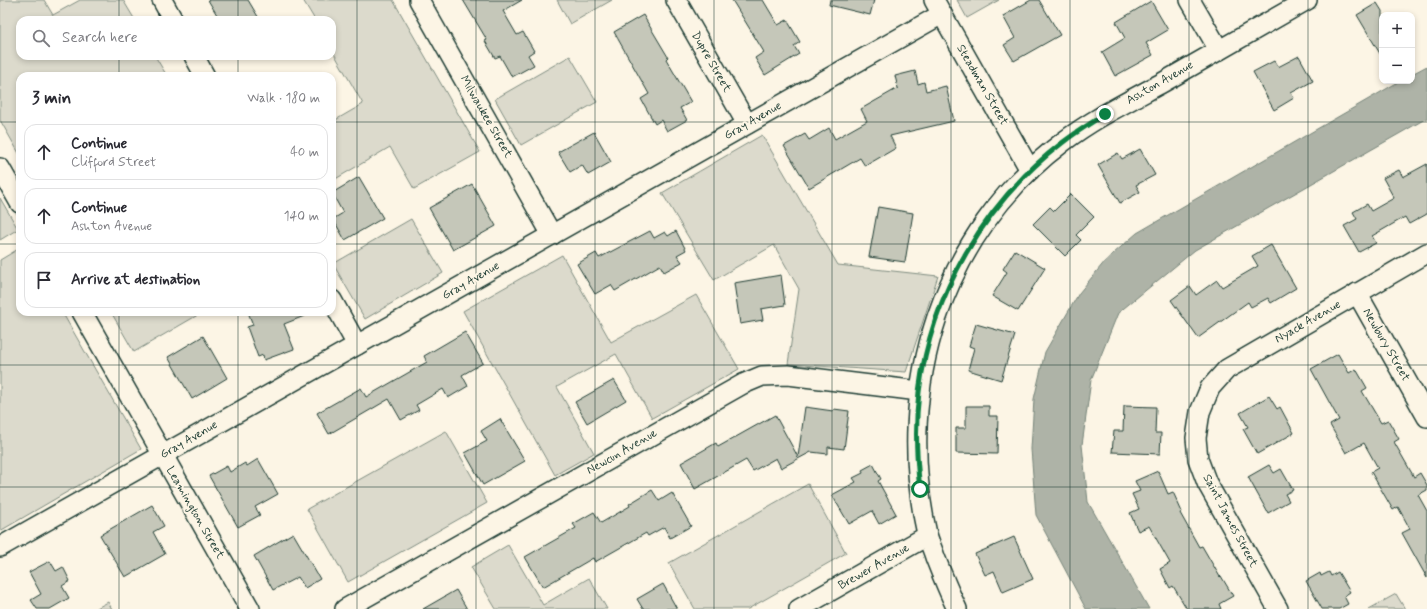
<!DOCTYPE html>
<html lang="en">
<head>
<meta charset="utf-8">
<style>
	:root { --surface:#fff; --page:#f2f2f3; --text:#2b2b33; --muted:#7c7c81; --line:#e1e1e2 }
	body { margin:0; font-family:Mynerve,sans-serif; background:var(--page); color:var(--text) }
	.controls { position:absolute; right:12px; top:12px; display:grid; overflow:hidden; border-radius:8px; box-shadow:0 2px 6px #0003 }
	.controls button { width:36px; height:36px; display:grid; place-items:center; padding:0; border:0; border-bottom:1px solid var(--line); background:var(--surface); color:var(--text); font:20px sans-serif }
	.stop { position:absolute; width:12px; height:12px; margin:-9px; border:3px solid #0b8043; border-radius:50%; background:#fff }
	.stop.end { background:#0b8043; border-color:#fff; box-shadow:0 1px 4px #0008 }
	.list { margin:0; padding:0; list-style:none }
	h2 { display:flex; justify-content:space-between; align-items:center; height:52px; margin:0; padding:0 16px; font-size:17px }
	h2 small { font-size:13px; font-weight:400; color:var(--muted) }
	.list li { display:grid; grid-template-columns:26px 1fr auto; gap:12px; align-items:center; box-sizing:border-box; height:56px; margin:0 8px 8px; padding:0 8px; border:1px solid var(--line); border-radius:12px }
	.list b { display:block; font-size:15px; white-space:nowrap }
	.list p { margin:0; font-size:13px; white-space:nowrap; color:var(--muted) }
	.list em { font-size:13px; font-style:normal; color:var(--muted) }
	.icon { flex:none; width:22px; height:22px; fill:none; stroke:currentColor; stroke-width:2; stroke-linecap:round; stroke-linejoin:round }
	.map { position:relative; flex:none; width:1427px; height:609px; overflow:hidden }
	.search { position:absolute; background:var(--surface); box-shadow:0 2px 6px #0003; left:16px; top:16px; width:320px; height:44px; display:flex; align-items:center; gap:10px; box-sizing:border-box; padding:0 14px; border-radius:12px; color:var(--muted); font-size:15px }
	.panel { position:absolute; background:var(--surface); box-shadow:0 2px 6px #0003; left:16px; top:72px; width:320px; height:244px; border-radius:12px }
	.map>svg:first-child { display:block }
	.green { fill:#dcdacc; stroke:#7e8c80 }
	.water { fill:#aeb3a7; stroke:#758479 }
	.building { fill:#c5c7b9; stroke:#1f3d34 }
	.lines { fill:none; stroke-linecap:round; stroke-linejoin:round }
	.street-casing { stroke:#1f3d34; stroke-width:22 }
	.street { stroke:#fcf5e5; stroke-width:19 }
	.route { stroke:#0b8043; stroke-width:5 }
	.grid { fill:none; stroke:#1f3d34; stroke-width:1; stroke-opacity:0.55 }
	.labels { text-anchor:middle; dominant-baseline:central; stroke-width:4; stroke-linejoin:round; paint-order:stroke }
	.street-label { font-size:12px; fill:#1f3d34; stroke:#fcf5e5 }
</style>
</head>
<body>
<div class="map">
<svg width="1427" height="609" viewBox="0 0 1427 609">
	<rect width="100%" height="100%" fill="#fcf5e5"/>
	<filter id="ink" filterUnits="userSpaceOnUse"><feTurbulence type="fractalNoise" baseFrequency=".025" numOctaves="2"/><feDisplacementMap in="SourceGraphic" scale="8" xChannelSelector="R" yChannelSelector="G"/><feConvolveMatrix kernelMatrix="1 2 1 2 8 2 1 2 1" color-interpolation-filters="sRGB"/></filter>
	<g filter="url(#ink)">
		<g class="green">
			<path d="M0 0H44L53 15 80 0H123L135 20H20V56H155L167 76H20V155L0 120Z"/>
			<path d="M303 0H393L480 152 414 189 390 147 332 181V122L363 104 332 50V20H315Z"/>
			<path d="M557 0H612L570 24Z"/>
			<path d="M957 0H999L967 18Z"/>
			<path d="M570 56 597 102 521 145 495 99Z"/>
			<path d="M762 135 838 265 938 276 906 372 788 364 799 289 774 245 714 280 662 193Z"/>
			<path d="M0 198 18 229 0 240Z"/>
			<path d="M411 219 443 273 365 319 333 264Z"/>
			<path d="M20 248V312H62L141 449 0 531V260Z"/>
			<path d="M562 255 611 342 696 295 739 369 652 418 616 354 557 387 594 453 555 475 463 311Z"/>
			<path d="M111 312H203L134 352Z"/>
			<path d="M446 431 487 503 348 582 307 509Z"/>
			<path d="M808 484 846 553 748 609H695L669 563Z"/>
			<path d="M508 545 543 605 589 578 607 609H496L471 567Z"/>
			<path d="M1396 594 1405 609H1369Z"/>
			<path d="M108 602 112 609H95Z"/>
		</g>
		<path class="water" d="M1427 66V118L1195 250 1118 313 1091 380 1082 445 1088 502 1149 609H1086L1036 515 1031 449 1034 399 1045 352 1079 293 1106 260 1137 233 1400 81H1412V74Z"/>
		<g class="building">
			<path d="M208 0H248L260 20H220Z"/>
			<path d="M463 0H522L503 11 517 35 523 32 534 51 528 55 534 65 512 77 500 56 495 58 485 41 487 40Z"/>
			<path d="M732 0H763L778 25 787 20 800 42 794 46 799 54 765 75 755 58 764 52Z"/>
			<path d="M830 0H874L870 15 829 5Z"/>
			<path d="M1031 0H1039L1060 35 1014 61 1004 45 1015 38 1003 16Z"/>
			<path d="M1151 1 1168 30 1146 43 1153 55 1115 76 1102 52 1125 38 1116 22Z"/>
			<path d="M1377 3 1382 11V57L1357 15Z"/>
			<path d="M643 15 668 57 666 59 691 102 680 108 687 120 667 131 661 120 655 124 641 99 649 94 614 32Z"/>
			<path d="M1299 56 1313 81 1291 93 1294 98 1274 110 1253 72 1274 61 1278 67Z"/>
			<path d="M915 71 918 84 924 82 926 91 946 86 954 121 890 136 896 148 865 166 860 158 809 188 784 146 805 134 809 140 829 128 835 139 867 121 861 109 898 88 895 76Z"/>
			<path d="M594 132 611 162 588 175 582 165 570 172 558 152Z"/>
			<path d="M1140 149 1155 175 1136 185 1140 192 1120 203 1098 165 1118 153 1122 159Z"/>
			<path d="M1427 164V214L1409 224 1405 217 1372 236 1376 243 1359 252 1344 226 1357 219 1353 212 1367 204 1371 211 1394 198 1383 178 1399 170 1403 177Z"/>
			<path d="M359 177 383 218 345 240 333 219 343 213 332 193Z"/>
			<path d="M472 184 496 226 453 250 429 208Z"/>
			<path d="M1071 194 1094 217 1076 235 1081 240 1065 256 1033 224 1050 207 1054 211Z"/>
			<path d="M878 207 913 213 905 262 869 257Z"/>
			<path d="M650 231 654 238 665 232 668 236 676 231 686 250 677 255 682 262 664 272 660 265 615 291 611 285 595 294 577 264 596 253 599 258Z"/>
			<path d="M1271 245 1296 288 1271 303 1268 298 1251 307 1248 302 1198 338 1171 300 1190 286 1196 295 1217 280 1222 287 1258 266 1252 256Z"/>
			<path d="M1015 250 1045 268 1018 311 992 296 1007 272 1003 269Z"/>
			<path d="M781 275 785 305 761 309 763 320 740 324 734 283Z"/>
			<path d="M248 312H312V313L284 324 294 349 264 360 263 355 258 357 247 327 253 325Z"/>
			<path d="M976 324 1015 335 1001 380 968 370 974 348 969 346Z"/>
			<path d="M465 332 483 363 462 375 468 386 448 398 443 389 416 405 419 410 401 420 389 399 329 434 317 413 361 388 366 397 427 362 424 356Z"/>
			<path d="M203 336 227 378 192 399 168 357Z"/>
			<path d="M1338 354 1349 373 1356 369 1367 388 1362 391 1381 423 1388 420 1399 439 1394 442 1414 477 1420 473 1427 485V490L1418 495 1427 511V578L1402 533 1410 529 1398 507 1393 510 1371 472 1378 468 1364 443 1346 453 1330 425 1339 420 1311 369Z"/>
			<path d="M614 380 626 400 587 423 575 402Z"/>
			<path d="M1269 396 1277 409 1280 407 1294 433 1257 454 1243 429 1248 427 1240 413Z"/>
			<path d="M966 406H989V416H998L997 454 956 453V428H966Z"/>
			<path d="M1124 406 1156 407 1155 433H1161L1160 454 1112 452 1114 431H1123Z"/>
			<path d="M805 407 833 411 834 409 849 411 844 449 828 447V454L811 452 781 468 776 458 753 471 746 460 695 489 681 463 716 443 718 447 775 415 798 457Z"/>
			<path d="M500 419 525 461 483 485 465 453 487 441 481 431Z"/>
			<path d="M258 459 278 494 255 507 260 515 238 527 209 476 227 466 230 472 245 463 247 466Z"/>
			<path d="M873 464 881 479 878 481 896 514 879 524 872 511 849 524 832 495 856 482 853 478 863 473 862 470Z"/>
			<path d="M1269 465 1274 473 1281 469 1293 490 1285 494 1289 501 1268 513 1248 477Z"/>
			<path d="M1158 471 1168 494 1173 492 1182 512 1180 513 1199 547 1202 546 1220 577 1221 576 1233 596 1219 604 1221 609H1187L1173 586 1170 588 1160 569 1170 563 1149 526 1138 531 1130 513 1139 509 1132 494 1140 491 1135 481Z"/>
			<path d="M652 490 659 501 672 493 691 526 670 538 664 527 648 536 646 533 595 562 593 558 543 587 525 557 576 528 573 524 594 512 601 523 630 506 629 504Z"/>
			<path d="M152 505 164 526 153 532 165 554 125 577 100 535Z"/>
			<path d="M293 533 320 579 305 588 298 577 273 590 254 556Z"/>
			<path d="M1014 537 1033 579 1003 592 994 571 985 575 975 554Z"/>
			<path d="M50 561 56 571 63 567 70 581 62 586 69 598 50 609H37L31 600 41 594 29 572Z"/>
			<path d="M1329 572 1331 576 1338 572 1350 592 1344 596 1348 604 1339 609H1322L1306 581 1320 573 1321 576Z"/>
			<path d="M663 584 677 609H643L637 599Z"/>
			<path d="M456 590 467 609H423Z"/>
		</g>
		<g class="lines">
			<defs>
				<g id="street">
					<path d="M162 0 173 20"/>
					<path d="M419 0 552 235"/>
					<path d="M676 0 747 124"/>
					<path d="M934 0 1030 170"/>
					<path d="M1190 0 1219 50"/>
					<path d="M194 56 205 76"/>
					<path d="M0 168 20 203"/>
					<path d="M1357 293 1427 417"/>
					<path d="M332 300 357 345"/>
					<path d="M82 312 250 609"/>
					<path d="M0 547 942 14"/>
					<path d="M345 609 743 384 762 376 788 375 919 391"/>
					<path d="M799 609 927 536"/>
					<path d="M957 609C949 592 942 575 935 557 933 550 929 542 927 534 894 387 941 234 1063 142 1093 119 1127 102 1160 84 1209 56 1258 28 1307 0"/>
					<path d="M1278 609 1207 483 1198 459 1196 438 1200 412 1210 388 1227 369 1427 253"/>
				</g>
			</defs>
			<use href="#street" class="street-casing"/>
			<use href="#street" class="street"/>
		</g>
	</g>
	<g class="lines" filter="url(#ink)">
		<path class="route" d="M920 489C916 456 915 424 919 392 931 294 985 202 1062 143 1076 132 1091 123 1105 114"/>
	</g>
	<path class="grid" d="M119 0V20M238 0V20M357 0V609M476 0V609M595 0V609M714 0V609M832 0V609M951 0V609M1070 0V609M1189 0V609M1308 0V609M119 56V76M238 56V76M0 122H20M332 122H1427M0 244H20M332 244H1427M119 312V609M238 312V609M0 365H1427M0 487H1427"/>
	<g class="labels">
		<g class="street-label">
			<text transform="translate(711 62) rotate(60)">Dupre Street</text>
			<text transform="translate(1160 83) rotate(-30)">Ashton Avenue</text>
			<text transform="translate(982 85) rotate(60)">Steadman Street</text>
			<text transform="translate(486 117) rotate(60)">Milwaukee Street</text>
			<text transform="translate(753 121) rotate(-30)">Gray Avenue</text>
			<text transform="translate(471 281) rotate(-30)">Gray Avenue</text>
			<text transform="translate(1308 322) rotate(-30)">Nyack Avenue</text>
			<text transform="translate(1386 345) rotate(60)">Newbury Street</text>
			<text transform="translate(189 440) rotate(-30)">Gray Avenue</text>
			<text transform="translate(622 452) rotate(-30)">Newcun Avenue</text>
			<text transform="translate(195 513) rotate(60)">Leamington Street</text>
			<text transform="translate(1230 521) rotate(62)">Saint James Street</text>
			<text transform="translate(874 567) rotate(-30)">Brewer Avenue</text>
		</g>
	</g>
</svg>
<div class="controls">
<button>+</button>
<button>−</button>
</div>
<div class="stop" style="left:920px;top:489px"></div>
<div class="stop end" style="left:1105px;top:114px"></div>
<div class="search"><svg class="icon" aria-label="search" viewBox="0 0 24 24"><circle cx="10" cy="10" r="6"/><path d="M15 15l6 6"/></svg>Search here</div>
<section class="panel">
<h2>3 min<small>Walk · 180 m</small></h2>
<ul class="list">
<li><svg class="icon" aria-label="ahead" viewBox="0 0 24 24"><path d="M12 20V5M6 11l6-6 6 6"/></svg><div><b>Continue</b><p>Clifford Street</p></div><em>40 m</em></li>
<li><svg class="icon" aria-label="ahead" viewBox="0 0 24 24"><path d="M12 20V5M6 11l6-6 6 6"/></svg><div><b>Continue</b><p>Ashton Avenue</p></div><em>140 m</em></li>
<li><svg class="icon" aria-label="arrive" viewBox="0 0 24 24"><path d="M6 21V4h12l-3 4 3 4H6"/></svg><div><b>Arrive at destination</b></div></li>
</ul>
</section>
</div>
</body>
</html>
